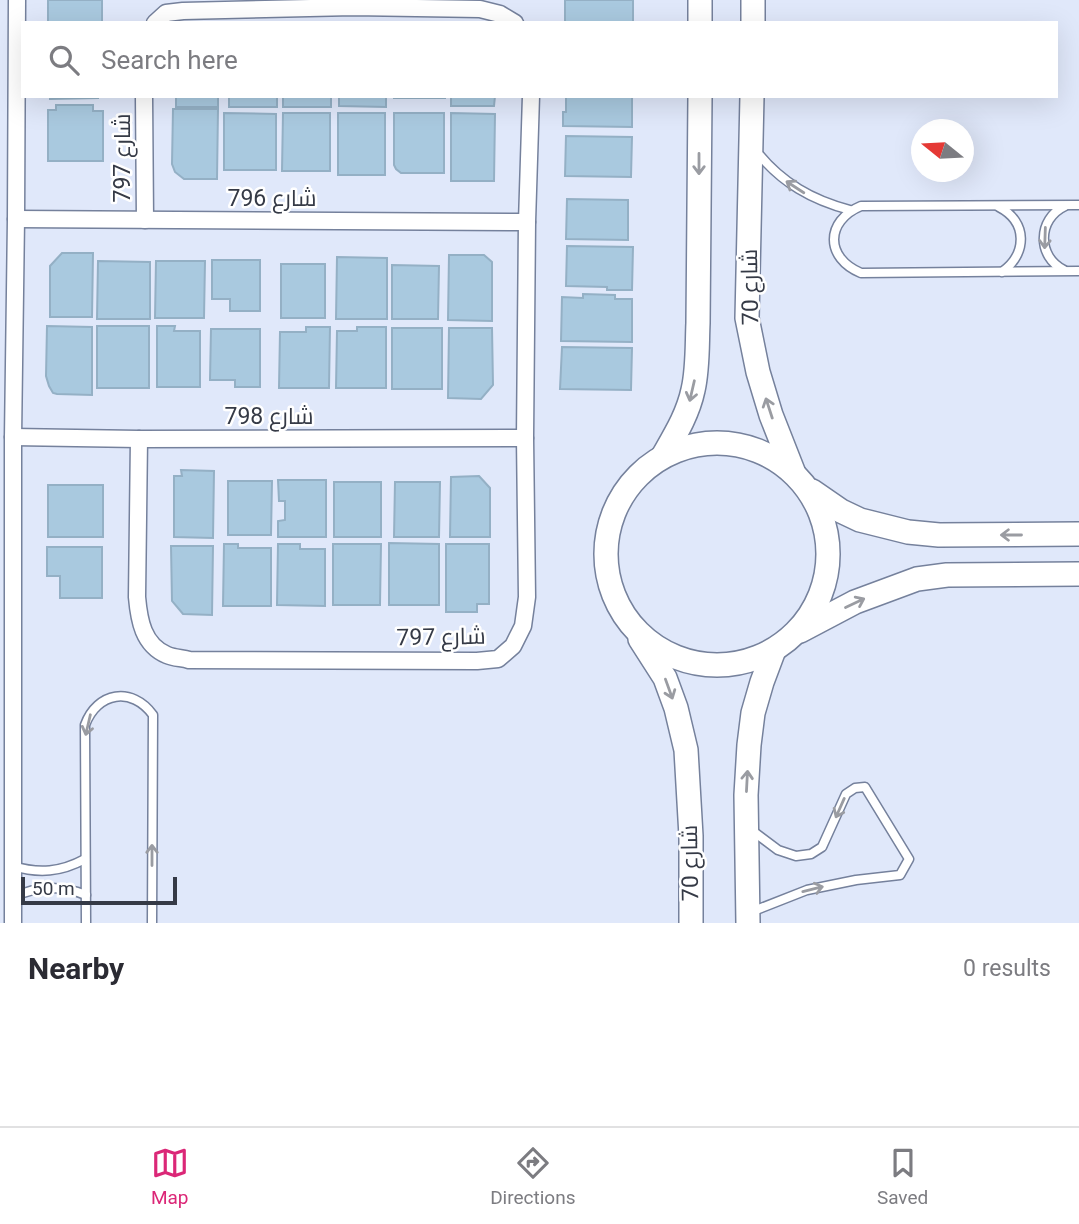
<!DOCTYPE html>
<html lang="en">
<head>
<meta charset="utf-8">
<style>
	:root { --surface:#fff; --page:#f2f2f3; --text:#2b2b33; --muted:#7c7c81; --line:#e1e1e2; --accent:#db2777 }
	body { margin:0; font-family:Roboto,Cairo,sans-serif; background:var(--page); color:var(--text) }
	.compass { position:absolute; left:911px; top:119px; width:63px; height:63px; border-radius:50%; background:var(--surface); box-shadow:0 7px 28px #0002; rotate:288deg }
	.scale { position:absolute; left:21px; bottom:18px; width:156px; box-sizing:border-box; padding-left:7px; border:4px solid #353a46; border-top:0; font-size:19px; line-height:24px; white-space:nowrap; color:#353a46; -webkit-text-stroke:5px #fff; paint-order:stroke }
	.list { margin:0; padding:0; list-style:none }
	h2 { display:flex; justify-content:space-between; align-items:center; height:91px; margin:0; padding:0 28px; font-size:30px }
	h2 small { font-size:23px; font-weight:400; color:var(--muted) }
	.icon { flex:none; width:38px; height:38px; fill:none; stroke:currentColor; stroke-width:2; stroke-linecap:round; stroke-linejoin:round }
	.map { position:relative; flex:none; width:1079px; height:923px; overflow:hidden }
	.search { position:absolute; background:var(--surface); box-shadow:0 7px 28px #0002; left:21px; right:21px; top:21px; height:77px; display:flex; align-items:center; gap:18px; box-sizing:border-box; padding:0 24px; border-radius:0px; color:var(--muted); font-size:26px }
	.sheet { height:203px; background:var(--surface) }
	nav { display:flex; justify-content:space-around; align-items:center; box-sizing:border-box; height:98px; border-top:2px solid var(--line); background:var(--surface); font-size:19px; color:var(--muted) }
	nav a { display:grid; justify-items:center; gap:4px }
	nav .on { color:var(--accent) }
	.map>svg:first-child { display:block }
	.building { fill:#a9c9df; stroke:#94b0c5; stroke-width:2 }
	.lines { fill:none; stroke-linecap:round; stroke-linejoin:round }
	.service-casing { stroke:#75819c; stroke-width:11 }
	.minor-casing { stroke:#75819c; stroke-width:19 }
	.secondary-casing { stroke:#75819c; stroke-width:26 }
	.service { stroke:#fff; stroke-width:8 }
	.minor { stroke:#fff; stroke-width:16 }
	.secondary { stroke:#fff; stroke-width:23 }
	.oneway { stroke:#9a9ca2 }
	.labels { text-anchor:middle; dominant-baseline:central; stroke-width:5; stroke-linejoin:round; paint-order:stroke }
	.street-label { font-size:23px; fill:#353a46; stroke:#fff }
</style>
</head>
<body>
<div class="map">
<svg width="1079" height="923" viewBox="0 0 1079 923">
	<rect width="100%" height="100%" fill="#e0e8fa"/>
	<g class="building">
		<rect x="48" y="0" width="54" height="23"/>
		<rect x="565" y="0" width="68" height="23"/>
		<path d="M50 96H98V98L50 99Z"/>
		<rect x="176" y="96" width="42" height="11"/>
		<rect x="229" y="96" width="48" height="11"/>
		<rect x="283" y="96" width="48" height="11"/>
		<path d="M339 96H386V107L339 106Z"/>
		<rect x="394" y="96" width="51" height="2"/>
		<path d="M451 96H495L494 106H451Z"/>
		<path d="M566 96H632V127L563 126V112H566Z"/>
		<path d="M56 105H93V111H103V161H48V110H56Z"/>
		<path d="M173 109H218L217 179H184L175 172 172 164Z"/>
		<path d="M224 113 276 114V170H224Z"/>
		<path d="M283 113H330V171H282Z"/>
		<rect x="338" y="113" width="47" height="62"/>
		<path d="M394 113H444V173H401L396 169 394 165Z"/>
		<path d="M451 113 495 114 494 181H451Z"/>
		<path d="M566 136 632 137 631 177 565 176Z"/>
		<path d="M567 199 628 200V240L566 239Z"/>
		<path d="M567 246 633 247 632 290H607V287L566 286Z"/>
		<path d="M62 253H93L92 317H50V266Z"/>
		<path d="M449 255H484L492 262V321L448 320Z"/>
		<path d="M337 257 387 258V319H336Z"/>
		<path d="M212 260H260V311H230V299H212Z"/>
		<path d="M98 261 150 262V319H97Z"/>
		<path d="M156 261H205L204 318H155Z"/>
		<rect x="281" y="264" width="44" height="54"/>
		<path d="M392 265 439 266 438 319H392Z"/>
		<path d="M583 294 615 295V299H632V342L561 341 562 297 583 298Z"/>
		<path d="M47 326 92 327V395L57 394 53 393 49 386 46 376Z"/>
		<rect x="97" y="326" width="52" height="62"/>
		<path d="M157 326H175L174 331H200V387H157Z"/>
		<path d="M306 327H330L329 388H279L280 332H306Z"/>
		<path d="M357 327H386V388H336L337 331H357Z"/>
		<rect x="392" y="328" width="50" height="61"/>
		<path d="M449 328H492L493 385 481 399 448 398Z"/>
		<path d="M211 329H260V387H235V380H210Z"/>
		<path d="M562 347 632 348 631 390 560 389Z"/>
		<path d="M181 470 214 471 213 538 174 537V476H182Z"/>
		<path d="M479 476 490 488V537H450L451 477Z"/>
		<path d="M278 480H326V537H278V521L285 520V501H279Z"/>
		<path d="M228 481H272L271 535H228Z"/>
		<rect x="334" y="482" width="47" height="55"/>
		<path d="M395 482H440L439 537H394Z"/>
		<rect x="48" y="485" width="55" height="52"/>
		<path d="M389 543 439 544V605H389Z"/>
		<path d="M224 544H238V548H271V606H223Z"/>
		<path d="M278 544H300V549H325V606L277 605Z"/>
		<path d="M333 544H381L380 605H333Z"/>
		<path d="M446 544H489V604H477V612H446Z"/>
		<path d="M171 546H213L212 615 183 614 172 601Z"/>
		<path d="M47 547H102V598H60V576H47Z"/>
	</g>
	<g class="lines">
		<defs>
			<g id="service">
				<path d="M757 152C782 183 812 200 850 210"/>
				<path d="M1079 205 861 206C825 221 825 258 861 273L1079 271"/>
				<path d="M999 207C1028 222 1027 254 1002 272"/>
				<path d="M1064 270C1037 257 1037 219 1065 206"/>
				<path d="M750 829 778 850 796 856 811 854 822 847 846 794 855 788 865 787 909 859 900 875 856 880 807 890 751 912"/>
				<path d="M13 866C39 874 61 872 85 859"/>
				<path d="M13 897C38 886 60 885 86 895"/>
				<path d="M86 923 85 725C97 692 132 686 153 715L152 923"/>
			</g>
			<g id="minor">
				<path d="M155 23 166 13 183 11 353 7 480 9 500 14 515 23"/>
				<path d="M144 96 145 220"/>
				<path d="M16 219 527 222"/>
				<path d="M13 437 139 439 525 438"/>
				<path d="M139 439 137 597C139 620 143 645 167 655 174 658 182 658 189 660L477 661 498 659 513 646 523 626 527 597 525 438 527 222 531 96"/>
				<path d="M13 923V437L16 219 17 0"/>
			</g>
			<g id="secondary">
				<path d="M700 23V0"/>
				<path d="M753 23V0"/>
				<path d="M752 96 747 318 758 372 771 415 793 471"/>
				<circle cx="717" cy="554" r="111"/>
				<path d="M663 456C675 435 688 414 693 390 698 369 697 345 698 323L700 96"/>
				<path d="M812 491 841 511 860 520 908 532 939 535 1079 534"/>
				<path d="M800 631 855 602 917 579 947 575 1079 574"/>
				<path d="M640 639 665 678 676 708 686 750 691 836V923"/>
				<path d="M748 923 746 795 749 745 753 713 762 682 774 650"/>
			</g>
		</defs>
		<use href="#service" class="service-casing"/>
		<use href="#minor" class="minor-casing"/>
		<use href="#secondary" class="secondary-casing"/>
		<use href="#service" class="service"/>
		<use href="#minor" class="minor"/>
		<use href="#secondary" class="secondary"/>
	</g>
	<defs><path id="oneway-shaft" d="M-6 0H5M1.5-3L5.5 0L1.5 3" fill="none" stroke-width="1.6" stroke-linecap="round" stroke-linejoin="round" transform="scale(1.75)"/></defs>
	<g class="oneway">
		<use href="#oneway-shaft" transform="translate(699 164) rotate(90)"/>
		<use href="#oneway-shaft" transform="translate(795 187) rotate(-147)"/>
		<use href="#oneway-shaft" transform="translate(1045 238) rotate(92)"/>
		<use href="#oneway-shaft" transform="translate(692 391) rotate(103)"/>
		<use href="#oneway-shaft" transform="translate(769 408) rotate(-108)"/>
		<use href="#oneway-shaft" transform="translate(1011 535) rotate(180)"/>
		<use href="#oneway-shaft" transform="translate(855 603) rotate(-25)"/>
		<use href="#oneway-shaft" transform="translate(669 689) rotate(70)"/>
		<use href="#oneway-shaft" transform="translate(88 725) rotate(103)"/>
		<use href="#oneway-shaft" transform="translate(747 781) rotate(-87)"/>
		<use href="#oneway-shaft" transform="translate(840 808) rotate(114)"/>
		<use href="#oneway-shaft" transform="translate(152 855) rotate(-90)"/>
		<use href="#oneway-shaft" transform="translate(813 889) rotate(-14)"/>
	</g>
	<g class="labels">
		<g class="street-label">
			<text transform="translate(122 158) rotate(-90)">شارع 797</text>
			<text x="272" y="198">شارع 796</text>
			<text transform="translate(750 287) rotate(-91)">شارع 70</text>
			<text x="269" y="416">شارع 798</text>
			<text transform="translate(441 637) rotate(-1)">شارع 797</text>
			<text transform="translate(690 863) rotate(-91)">شارع 70</text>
		</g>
	</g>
</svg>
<svg class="compass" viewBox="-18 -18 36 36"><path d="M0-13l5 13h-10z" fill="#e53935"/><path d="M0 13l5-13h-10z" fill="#7c7c81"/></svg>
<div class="scale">50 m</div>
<div class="search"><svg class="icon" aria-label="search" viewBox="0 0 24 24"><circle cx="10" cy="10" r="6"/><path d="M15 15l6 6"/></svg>Search here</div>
</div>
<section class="sheet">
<h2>Nearby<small>0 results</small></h2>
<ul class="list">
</ul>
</section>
<nav>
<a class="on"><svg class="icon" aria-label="map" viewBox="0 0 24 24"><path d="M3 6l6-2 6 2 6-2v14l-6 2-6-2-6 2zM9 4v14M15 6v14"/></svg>Map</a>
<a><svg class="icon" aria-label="directions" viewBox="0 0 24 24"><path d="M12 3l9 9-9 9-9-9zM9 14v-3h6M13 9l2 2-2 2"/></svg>Directions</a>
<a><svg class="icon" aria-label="saved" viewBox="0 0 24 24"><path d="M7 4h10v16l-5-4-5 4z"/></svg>Saved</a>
</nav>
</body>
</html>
